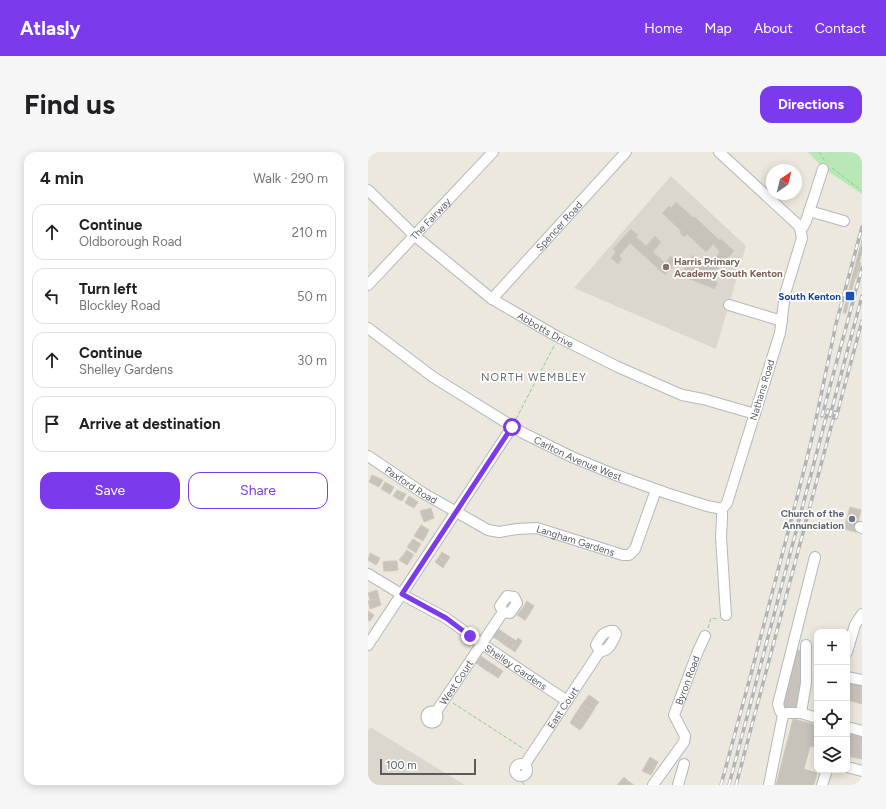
<!DOCTYPE html>
<html lang="en">
<head>
<meta charset="utf-8">
<style>
	:root { --surface:#fff; --page:#f6f6f6; --text:#202124; --muted:#757577; --line:#e0e0e0; --accent:#7c3aed }
	body { margin:0; font-family:Figtree,sans-serif; background:var(--page); color:var(--text) }
	.controls { position:absolute; right:12px; bottom:12px; display:grid; overflow:hidden; border-radius:8px; box-shadow:0 2px 10px #0003 }
	.controls button { width:36px; height:36px; display:grid; place-items:center; padding:0; border:0; border-bottom:1px solid var(--line); background:var(--surface); color:var(--text); font:20px sans-serif }
	.compass { position:absolute; left:398px; top:12px; width:36px; height:36px; border-radius:50%; background:var(--surface); box-shadow:0 2px 10px #0003; rotate:35deg }
	.scale { position:absolute; left:12px; bottom:10px; width:96px; box-sizing:border-box; padding-left:4px; border:2px solid #575c61; border-top:0; font-size:11px; line-height:14px; white-space:nowrap; color:#575c61; -webkit-text-stroke:3px #fff; paint-order:stroke }
	.stop { position:absolute; width:12px; height:12px; margin:-9px; border:3px solid #7c3aed; border-radius:50%; background:#fff }
	.stop.end { background:#7c3aed; border-color:#fff; box-shadow:0 1px 4px #0008 }
	.list { margin:0; padding:0; list-style:none }
	h2 { display:flex; justify-content:space-between; align-items:center; height:52px; margin:0; padding:0 16px; font-size:17px }
	h2 small { font-size:13px; font-weight:400; color:var(--muted) }
	.list li { display:grid; grid-template-columns:26px 1fr auto; gap:12px; align-items:center; box-sizing:border-box; height:56px; margin:0 8px 8px; padding:0 8px; border:1px solid var(--line); border-radius:12px }
	.list b { display:block; font-size:15px; white-space:nowrap }
	.list p { margin:0; font-size:13px; white-space:nowrap; color:var(--muted) }
	.list em { font-size:13px; font-style:normal; color:var(--muted) }
	.actions { display:flex; gap:8px; padding:12px 16px }
	.actions a { flex:1; padding:9px 0; border:1px solid var(--accent); border-radius:12px; text-align:center; font-size:14px; color:var(--accent) }
	.actions .main { background:var(--accent); color:#fff }
	.icon { flex:none; width:22px; height:22px; fill:none; stroke:currentColor; stroke-width:2; stroke-linecap:round; stroke-linejoin:round }
	.map { position:relative; flex:none; width:494px; height:633px; overflow:hidden; border-radius:12px }
	header { display:flex; align-items:center; gap:24px; box-sizing:border-box; height:56px; padding:0 20px; background:var(--accent); color:#fff }
	header strong { font-size:19px }
	nav { display:flex; gap:22px; margin-inline-start:auto; font-size:14px }
	.intro { display:flex; align-items:center; justify-content:space-between; box-sizing:border-box; height:96px; padding:0 24px }
	h1 { margin:0; font-size:28px }
	.button { padding:10px 18px; border-radius:12px; background:var(--accent); color:#fff; font-size:14px; font-weight:700 }
	main { display:flex; gap:24px; padding:0 24px }
	aside { flex:1; background:var(--surface); border-radius:12px; box-shadow:0 2px 10px #0003 }
	.map>svg:first-child { display:block }
	.education { fill:#dcd7cc }
	.park { fill:#b9e8b6 }
	.building { fill:#c7c2ba; stroke:#d1c9bb }
	.lines { fill:none; stroke-linecap:round; stroke-linejoin:round }
	.minor-casing { stroke:#b4b7bd; stroke-width:12 }
	.path { stroke:#8fc99b; stroke-width:1; stroke-dasharray:4 2; stroke-linecap:butt }
	.minor { stroke:#fff; stroke-width:10 }
	.rail-casing { stroke:#b2b3b4; stroke-width:3.5 }
	.rail { stroke:#fff; stroke-width:2; stroke-dasharray:6; stroke-linecap:butt }
	.route { stroke:#7c3aed; stroke-width:5 }
	.education-dot { fill:#8d6e63; stroke:#fff; stroke-width:1.5 }
	.transit-dot { fill:#1a4fb4; stroke:#fff; stroke-width:1.5 }
	.worship-dot { fill:#6b7280; stroke:#fff; stroke-width:1.5 }
	.labels { text-anchor:middle; dominant-baseline:central; stroke-width:3.5; stroke-linejoin:round; paint-order:stroke }
	.street-label { font-size:10px; fill:#575c61; stroke:#fff }
	.education-label { font-size:10px; font-weight:bold; fill:#785e54; stroke:#fff; text-anchor:start }
	.transit-label { font-size:10px; font-weight:bold; fill:#164399; stroke:#fff; text-anchor:end }
	.worship-label { font-size:10px; font-weight:bold; fill:#5b616d; stroke:#fff; text-anchor:end }
	.neighbourhood-label { font-size:11px; letter-spacing:1px; fill:#686e73; stroke:#fff }
</style>
</head>
<body>
<header>
<strong>Atlasly</strong>
<nav><a>Home</a><a>Map</a><a>About</a><a>Contact</a></nav>
</header>
<div class="intro"><h1>Find us</h1><a class="button">Directions</a></div>
<main>
<aside>
<h2>4 min<small>Walk · 290 m</small></h2>
<ul class="list">
<li><svg class="icon" aria-label="ahead" viewBox="0 0 24 24"><path d="M12 20V5M6 11l6-6 6 6"/></svg><div><b>Continue</b><p>Oldborough Road</p></div><em>210 m</em></li>
<li><svg class="icon" aria-label="left" viewBox="0 0 24 24"><path d="M17 20v-9H6M10 6l-5 5 5 5"/></svg><div><b>Turn left</b><p>Blockley Road</p></div><em>50 m</em></li>
<li><svg class="icon" aria-label="ahead" viewBox="0 0 24 24"><path d="M12 20V5M6 11l6-6 6 6"/></svg><div><b>Continue</b><p>Shelley Gardens</p></div><em>30 m</em></li>
<li><svg class="icon" aria-label="arrive" viewBox="0 0 24 24"><path d="M6 21V4h12l-3 4 3 4H6"/></svg><div><b>Arrive at destination</b></div></li>
</ul>
<div class="actions"><a class="main">Save</a><a>Share</a></div>
</aside>
<div class="map">
<svg width="494" height="633" viewBox="0 0 494 633">
	<rect width="100%" height="100%" fill="#ece8dd"/>
	<g class="education">
		<path d="M303 24 378 94 348 197 206 136Z"/>
		<path d="M2 575 97 633H0V579Z"/>
	</g>
	<path class="park" d="M440 0H494V42L455 16Z"/>
	<g class="building">
		<path d="M308 50 326 66 327 65 351 88 353 87 366 99 343 124 349 131 347 137 314 124 320 109 325 103 338 115 352 100 345 92 338 100 319 82 316 85 312 81 313 79 294 61 301 54 303 56Z"/>
		<path d="M263 77 270 83 268 85 278 94 287 84 293 90 285 100 297 111 303 104 309 109 297 123 262 91 251 104 254 107 250 112 243 106 248 100 245 97Z"/>
		<path d="M494 88V100L486 130 483 129Z"/>
		<path d="M491 110 493 111 488 127 487 126Z"/>
		<path d="M483 129 486 130 478 161H475Z"/>
		<path d="M4 323 15 328 11 335 1 330Z"/>
		<path d="M17 330 26 335 22 342 13 337Z"/>
		<path d="M29 338 33 340 30 347 25 344Z"/>
		<path d="M33 340 38 342 34 349 30 347Z"/>
		<path d="M41 344 50 350 46 356 37 351Z"/>
		<path d="M482 355 493 358 488 380 476 377Z"/>
		<path d="M63 356 66 366 56 370 52 359Z"/>
		<path d="M53 373 61 378 55 389 46 384Z"/>
		<path d="M45 387 53 392 50 396 42 391Z"/>
		<path d="M42 391 50 396 48 401 39 395Z"/>
		<path d="M39 398 46 403 42 408 35 403Z"/>
		<path d="M74 400 82 405 78 411 71 405Z"/>
		<path d="M2 401 12 406 8 413 0 408Z"/>
		<path d="M35 403 42 408 39 413 31 408Z"/>
		<path d="M71 405 78 411 75 416 67 410Z"/>
		<path d="M22 409 23 419H16L15 410Z"/>
		<path d="M22 409H29L30 418 23 419Z"/>
		<path d="M9 438 11 446 2 448 0 441Z"/>
		<path d="M11 446 13 453 2 457 0 449Z"/>
		<path d="M159 449 166 454 163 459 156 454Z"/>
		<path d="M156 454 163 459 160 464 153 458Z"/>
		<path d="M153 458 160 464 157 468 149 463Z"/>
		<path d="M0 459 6 463 2 469 0 468Z"/>
		<path d="M130 477 135 480 130 488 125 485Z"/>
		<path d="M135 480 139 483 134 491 130 488Z"/>
		<path d="M139 483 144 486 138 494 134 491Z"/>
		<path d="M144 486 148 489 143 497 138 494Z"/>
		<path d="M150 486 154 489 147 500 143 497Z"/>
		<path d="M426 497 436 499 432 516 436 517 432 534 436 536 430 560 412 555Z"/>
		<path d="M113 504 121 510 116 517 108 511Z"/>
		<path d="M121 510 126 513 121 520 116 517Z"/>
		<path d="M126 513 130 516 126 523 121 520Z"/>
		<path d="M130 516 135 519 130 526 126 523Z"/>
		<path d="M479 528 494 531V552L479 548Z"/>
		<path d="M221 543 231 550 228 554 218 547Z"/>
		<path d="M218 547 228 554 225 559 214 552Z"/>
		<path d="M214 552 225 559 222 564 211 557Z"/>
		<path d="M211 557 222 564 219 568 208 561Z"/>
		<path d="M208 561 219 568 216 573 205 566Z"/>
		<path d="M205 566 216 573 212 578 202 571Z"/>
		<path d="M425 567 449 573V596L442 594 436 617 449 621 446 633H408Z"/>
		<path d="M479 581 494 585V607L479 604Z"/>
		<path d="M282 605 290 610 283 623 274 619Z"/>
		<path d="M256 625 259 628 266 633H249Z"/>
	</g>
	<g class="lines">
		<defs>
			<g id="minor">
				<path d="M351 0 429 72 432 76 434 86 417 142 412 181 359 351 354 357V366L353 385 358 463"/>
				<path id="s1" d="M0 38 47 84 124 147 190 185 250 215 314 243 335 247 387 262"/>
				<path d="M441 59 476 69"/>
				<path d="M432 76 435 75 438 69 455 17"/>
				<path id="s2" d="M0 133 125 0"/>
				<path id="s3" d="M124 147 258 0"/>
				<path d="M361 153 414 169"/>
				<path id="s4" d="M0 176 65 225 155 281 204 305 245 322 298 341 339 354 354 357"/>
				<path id="s5" d="M0 304 55 341 120 378 131 380 149 377 169 376 255 403H261L267 397 288 338"/>
				<path d="M492 375 494 376"/>
				<path id="s6" d="M0 422 33 442 78 466 114 492 199 549"/>
				<path d="M139 444 146 445 149 451 142 461 135 460 132 454Z"/>
				<path d="M242 479H246L248 482C245 489 241 500 232 499L228 493C232 486 234 481 242 479Z"/>
				<path d="M0 493 144 275"/>
				<path d="M438 493V531L433 561 449 566"/>
				<path d="M479 500 487 473 494 462"/>
				<path d="M479 525 494 528"/>
				<circle cx="64" cy="565" r="5.5"/>
				<path id="s7" d="M68 560 135 460"/>
				<path d="M415 563 412 559 410 552 447 405"/>
				<path d="M479 575 494 579"/>
				<circle cx="153" cy="618" r="6"/>
				<path id="s8" d="M157 612 232 499"/>
				<path d="M479 615 494 619"/>
				<path id="s9" d="M285 633 316 590 317 584 306 563 330 499 337 484"/>
				<path d="M310 633 316 612"/>
				<path d="M401 633 415 563 419 561H433"/>
				<path d="M454 633 459 618"/>
			</g>
		</defs>
		<use href="#minor" class="minor-casing"/>
		<g class="path">
			<path d="M451 0 457 9"/>
			<path d="M464 16 494 39"/>
			<path d="M490 110 494 93"/>
			<path d="M148 267 187 192"/>
			<path d="M340 476 343 466 349 467 351 466"/>
			<path d="M85 551 156 597"/>
			<path d="M156 633 154 629 156 623"/>
		</g>
		<use href="#minor" class="minor"/>
		<defs>
			<g id="rail">
				<path d="M454 264 494 116"/>
				<path d="M462 264 494 144"/>
				<path d="M468 266 494 169"/>
				<path d="M353 633 383 522 431 338 444 286 468 172 494 75"/>
				<path d="M361 633 460 258"/>
				<path d="M368 633 467 260"/>
			</g>
		</defs>
		<use href="#rail" class="rail-casing"/>
		<use href="#rail" class="rail"/>
	</g>
	<g class="lines">
		<path class="route" d="M102 484 78 466 34 442 144 275"/>
	</g>
	<circle class="education-dot" cx="298" cy="115" r="4"/>
	<rect class="transit-dot" x="477" y="139" width="10" height="10" rx="2"/>
	<circle class="worship-dot" cx="484" cy="367" r="4"/>
	<g class="labels">
		<g class="street-label">
			<text stroke="none"><textPath href="#s2" startOffset="91">The Fairway</textPath></text>
			<text stroke="none"><textPath href="#s3" startOffset="99">Spencer Road</textPath></text>
			<text stroke="none"><textPath href="#s1" startOffset="227">Abbotts Drive</textPath></text>
			<text transform="translate(394 238) rotate(-73)">Nathans Road</text>
			<text stroke="none"><textPath href="#s4" startOffset="248">Carlton Avenue West</textPath></text>
			<text stroke="none"><textPath href="#s5" startOffset="52">Paxford Road</textPath></text>
			<text stroke="none"><textPath href="#s5" startOffset="231">Langham Gardens</textPath></text>
			<text stroke="none"><textPath href="#s6" startOffset="175">Shelley Gardens</textPath></text>
			<text stroke="none"><textPath href="#s9" startOffset="120">Byron Road</textPath></text>
			<text stroke="none"><textPath href="#s7" startOffset="36">West Court</textPath></text>
			<text stroke="none"><textPath href="#s8" startOffset="68">East Court</textPath></text>
		</g>
		<g class="education-label">
			<text x="306" y="109">Harris Primary<tspan x="306" dy="12">Academy South Kenton</tspan></text>
		</g>
		<g class="transit-label">
			<text x="473" y="144">South Kenton</text>
		</g>
		<g class="worship-label">
			<text x="476" y="361">Church of the<tspan x="476" dy="12">Annunciation</tspan></text>
		</g>
		<g class="neighbourhood-label">
			<text x="166" y="225">NORTH WEMBLEY</text>
		</g>
	</g>
</svg>
<div class="controls">
<button>+</button>
<button>−</button>
<button><svg class="icon" aria-label="locate" viewBox="0 0 24 24"><circle cx="12" cy="12" r="6"/><path d="M12 2v4M12 18v4M2 12h4M18 12h4"/></svg></button>
<button><svg class="icon" aria-label="layers" viewBox="0 0 24 24"><path d="M12 4l9 5-9 5-9-5zM3 14l9 5 9-5"/></svg></button>
</div>
<svg class="compass" viewBox="-18 -18 36 36"><path d="M0-13l5 13h-10z" fill="#e53935"/><path d="M0 13l5-13h-10z" fill="#757577"/></svg>
<div class="scale">100 m</div>
<div class="stop" style="left:144px;top:275px"></div>
<div class="stop end" style="left:102px;top:484px"></div>
</div>
</main>
</body>
</html>
